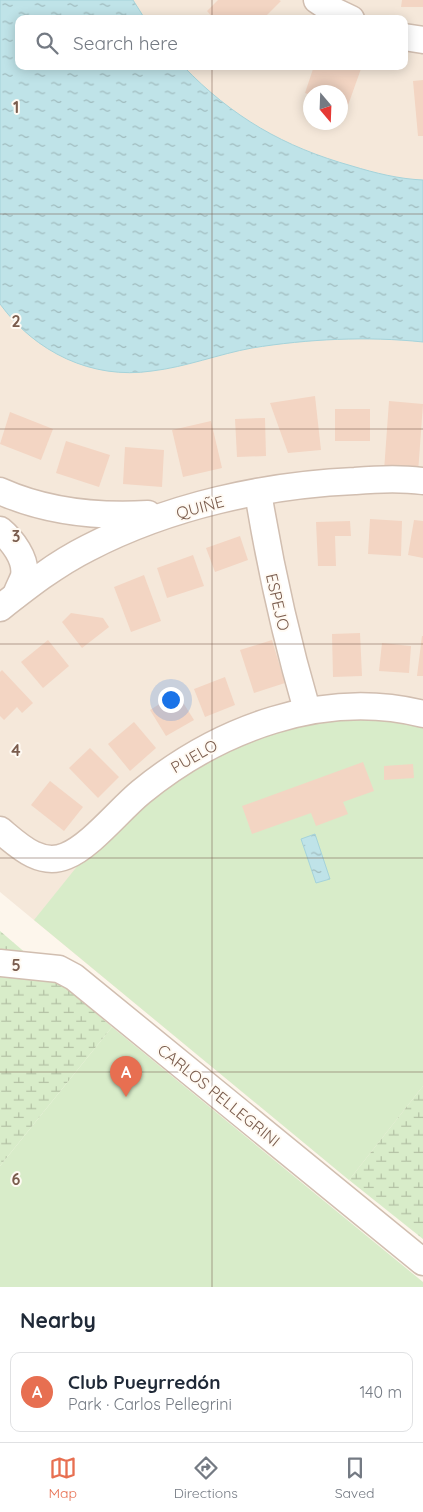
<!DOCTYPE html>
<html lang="en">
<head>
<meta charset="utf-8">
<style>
	:root { --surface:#fff; --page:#f2f2f3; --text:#1f2937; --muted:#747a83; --line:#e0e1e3; --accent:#e76f51 }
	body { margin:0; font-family:Quicksand,sans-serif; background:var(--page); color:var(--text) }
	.compass { position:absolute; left:303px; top:85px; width:45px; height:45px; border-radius:50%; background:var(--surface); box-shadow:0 2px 12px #0003; rotate:161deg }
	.you { position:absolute; left:170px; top:699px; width:18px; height:18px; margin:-12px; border:4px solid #fff; border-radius:50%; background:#1a73e8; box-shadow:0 0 0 8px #1a73e833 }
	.badge { display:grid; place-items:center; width:32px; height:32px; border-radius:50%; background:var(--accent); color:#fff; font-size:16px; font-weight:700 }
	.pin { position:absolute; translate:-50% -41px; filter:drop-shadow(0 1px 2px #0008) }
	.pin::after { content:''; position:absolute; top:26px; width:18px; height:15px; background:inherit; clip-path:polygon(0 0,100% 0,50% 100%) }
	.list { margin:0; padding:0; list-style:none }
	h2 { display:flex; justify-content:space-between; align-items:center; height:65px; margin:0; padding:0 20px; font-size:21px }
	h2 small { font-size:16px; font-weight:400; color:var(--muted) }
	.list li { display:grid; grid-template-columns:32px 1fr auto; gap:15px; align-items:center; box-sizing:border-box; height:80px; margin:0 10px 10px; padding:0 10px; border:1px solid var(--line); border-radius:10px }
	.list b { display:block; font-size:19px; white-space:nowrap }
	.list p { margin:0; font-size:16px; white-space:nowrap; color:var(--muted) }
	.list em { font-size:16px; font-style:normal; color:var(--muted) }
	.icon { flex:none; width:28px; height:28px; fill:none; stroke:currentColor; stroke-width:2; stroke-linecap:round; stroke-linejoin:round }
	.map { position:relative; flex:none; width:423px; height:1287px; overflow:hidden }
	.search { position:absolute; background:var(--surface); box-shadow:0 2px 12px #0003; left:15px; right:15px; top:15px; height:55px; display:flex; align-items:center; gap:12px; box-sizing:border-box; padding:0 18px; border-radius:10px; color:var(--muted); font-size:19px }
	.sheet { height:155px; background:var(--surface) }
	nav { display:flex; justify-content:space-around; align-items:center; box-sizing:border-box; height:70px; border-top:1px solid var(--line); background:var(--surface); font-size:14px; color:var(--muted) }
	nav a { display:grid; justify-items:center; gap:2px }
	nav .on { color:var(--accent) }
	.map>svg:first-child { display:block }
	.residential { fill:#f5e8da; fill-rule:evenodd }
	.green { fill:#d8ecc9 }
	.wetland { fill:url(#wetland-marsh) }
	.water { fill:url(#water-ripples); stroke:#a5d3da }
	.building { fill:#f3d5c3 }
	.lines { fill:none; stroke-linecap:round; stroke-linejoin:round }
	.minor-casing { stroke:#d1beb0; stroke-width:29 }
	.minor { stroke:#fff; stroke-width:26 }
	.grid { fill:none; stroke:#7a5c4d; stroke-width:1; stroke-opacity:0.55 }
	.labels { text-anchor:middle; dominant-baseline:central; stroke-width:4; stroke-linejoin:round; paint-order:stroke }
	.street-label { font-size:16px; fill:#7a5c4d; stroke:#fffaf3 }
	.grid-label { font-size:16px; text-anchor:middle; font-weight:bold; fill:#7a5c4d; stroke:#fffaf3; stroke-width:4; stroke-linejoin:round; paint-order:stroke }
</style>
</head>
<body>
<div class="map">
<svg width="423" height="1287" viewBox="0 0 423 1287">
	<defs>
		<pattern id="wetland-marsh" width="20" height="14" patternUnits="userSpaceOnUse" patternTransform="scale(1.25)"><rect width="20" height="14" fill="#d8ecc9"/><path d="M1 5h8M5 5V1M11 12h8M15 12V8" fill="none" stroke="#b4c2a5"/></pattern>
		<pattern id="water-ripples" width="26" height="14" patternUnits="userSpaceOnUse" patternTransform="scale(1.25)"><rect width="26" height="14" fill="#bfe3e8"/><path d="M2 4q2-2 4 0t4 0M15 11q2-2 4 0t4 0" fill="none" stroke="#a0bbbe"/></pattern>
	</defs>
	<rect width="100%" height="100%" fill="#fdf6ec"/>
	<path class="residential" d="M0 0H423V1086L349 1180 0 892ZM19 19H404V66H19ZM310 92H340V122H310Z"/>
	<g class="green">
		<path d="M349 716 423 722V1086L349 1180 34 920 79 864 123 817 238 738Z"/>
		<path d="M112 1027 423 1282V1287H0V1166Z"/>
	</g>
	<g class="wetland">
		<path d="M0 931 112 1027 0 1166Z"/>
		<path d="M423 1086V1239L349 1180Z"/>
	</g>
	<g class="water">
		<path d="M0 0H133L145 19H19V66H183C232 117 284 147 352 166 375 173 399 179 423 180V342C367 336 308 339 252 348 219 354 186 367 152 371 92 380 35 352 0 304Z"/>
		<path d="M315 834 330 879 316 883 301 839Z"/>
	</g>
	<g class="building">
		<path d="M218 0H279L281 1 263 19H214L207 11Z"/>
		<path d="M402 0H423V7H401Z"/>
		<path d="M314 66H362L347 108 340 105V92H310V95L305 93Z"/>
		<path d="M423 80V136H418L413 81Z"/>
		<path d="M315 396 321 450 288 453 270 403Z"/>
		<path d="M389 401 423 404 418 473 384 471Z"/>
		<rect x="335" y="409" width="35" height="32"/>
		<path d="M10 412 53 429 41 460 0 444Z"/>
		<path d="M265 418 266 456 237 457 235 419Z"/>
		<path d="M211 421 222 468 183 477 172 430Z"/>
		<path d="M66 441 110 455 99 487 56 473Z"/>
		<path d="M125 447 164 450 162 487 123 484Z"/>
		<path d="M370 519 402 521 401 556 368 554Z"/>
		<path d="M414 520 423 521V558L408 555Z"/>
		<path d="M350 521 351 536H335L336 566H318L316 522Z"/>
		<path d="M240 536 248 560 215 572 206 548Z"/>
		<path d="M193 555 204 586 167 598 157 568Z"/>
		<path d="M144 575 161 621 131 632 114 587Z"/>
		<path d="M71 613 103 618 109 627 82 648 62 622Z"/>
		<path d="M360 633 362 676 333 677 332 634Z"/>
		<path d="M422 636H423V676H417Z"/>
		<path d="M48 640 69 666 43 688 21 662Z"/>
		<path d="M272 640 285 683 254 693 240 650Z"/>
		<path d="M382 643 411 646 409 673 379 671Z"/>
		<path d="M2 670 33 703 22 713 17 707 4 720 0 716V672Z"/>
		<path d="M225 677 235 705 205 717 194 689Z"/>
		<path d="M177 693 194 720 166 736 150 710Z"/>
		<path d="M134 722 156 748 130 771 108 744Z"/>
		<path d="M90 748 119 777 98 798 69 768Z"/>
		<path d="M363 762 374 791 343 802 348 814 316 826 311 813 252 834 242 806Z"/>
		<path d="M413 764 414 778 384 780V766Z"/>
		<path d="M50 781 83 807 64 831 31 805Z"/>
	</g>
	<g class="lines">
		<defs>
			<g id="minor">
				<path d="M317 0 332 10 351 19"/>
				<path d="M404 37 423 40"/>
				<path d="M0 491C47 512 97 517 148 514"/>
				<path d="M258 492C270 566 286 638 307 710"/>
				<path d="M0 530C12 540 27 559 24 576 22 582 18 589 16 595"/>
				<path d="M0 608C28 586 56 564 88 548 169 506 264 485 355 481 377 479 401 478 423 481"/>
				<path d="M0 830C18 845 40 867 66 856 91 846 119 810 141 792 218 729 323 689 423 714"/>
				<path d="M0 963 59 969 74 977 423 1262"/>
			</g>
		</defs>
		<use href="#minor" class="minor-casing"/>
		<use href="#minor" class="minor"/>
	</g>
	<path class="grid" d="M212 0V19M212 66V1287M0 214H423M0 429H423M0 644H423M0 858H423M0 1072H423"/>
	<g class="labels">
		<g class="street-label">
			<text transform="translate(200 507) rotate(-15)">QUIÑE</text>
			<text transform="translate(278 602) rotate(77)">ESPEJO</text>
			<text transform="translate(194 756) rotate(-30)">PUELO</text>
			<text transform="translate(219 1095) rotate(39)">CARLOS PELLEGRINI</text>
		</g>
	</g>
	<g class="grid-label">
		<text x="16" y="113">1</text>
		<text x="16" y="327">2</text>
		<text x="16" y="542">3</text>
		<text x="16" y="756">4</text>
		<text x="16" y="971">5</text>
		<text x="16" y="1185">6</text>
	</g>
</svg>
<svg class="compass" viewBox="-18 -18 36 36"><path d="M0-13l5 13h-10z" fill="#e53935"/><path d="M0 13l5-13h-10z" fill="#747a83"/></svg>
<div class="you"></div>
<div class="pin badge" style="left:126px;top:1097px">A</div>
<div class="search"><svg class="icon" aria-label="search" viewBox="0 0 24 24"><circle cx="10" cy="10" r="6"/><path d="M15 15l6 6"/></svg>Search here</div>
</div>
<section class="sheet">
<h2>Nearby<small></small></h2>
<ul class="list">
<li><span class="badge">A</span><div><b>Club Pueyrredón</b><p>Park · Carlos Pellegrini</p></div><em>140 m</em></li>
</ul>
</section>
<nav>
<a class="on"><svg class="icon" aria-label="map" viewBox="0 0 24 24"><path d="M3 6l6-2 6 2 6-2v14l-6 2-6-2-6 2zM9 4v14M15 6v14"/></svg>Map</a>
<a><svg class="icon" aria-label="directions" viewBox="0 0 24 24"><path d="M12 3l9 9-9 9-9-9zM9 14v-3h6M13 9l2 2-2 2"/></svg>Directions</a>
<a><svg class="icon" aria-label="saved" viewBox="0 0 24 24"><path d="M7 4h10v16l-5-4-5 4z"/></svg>Saved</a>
</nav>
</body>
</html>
